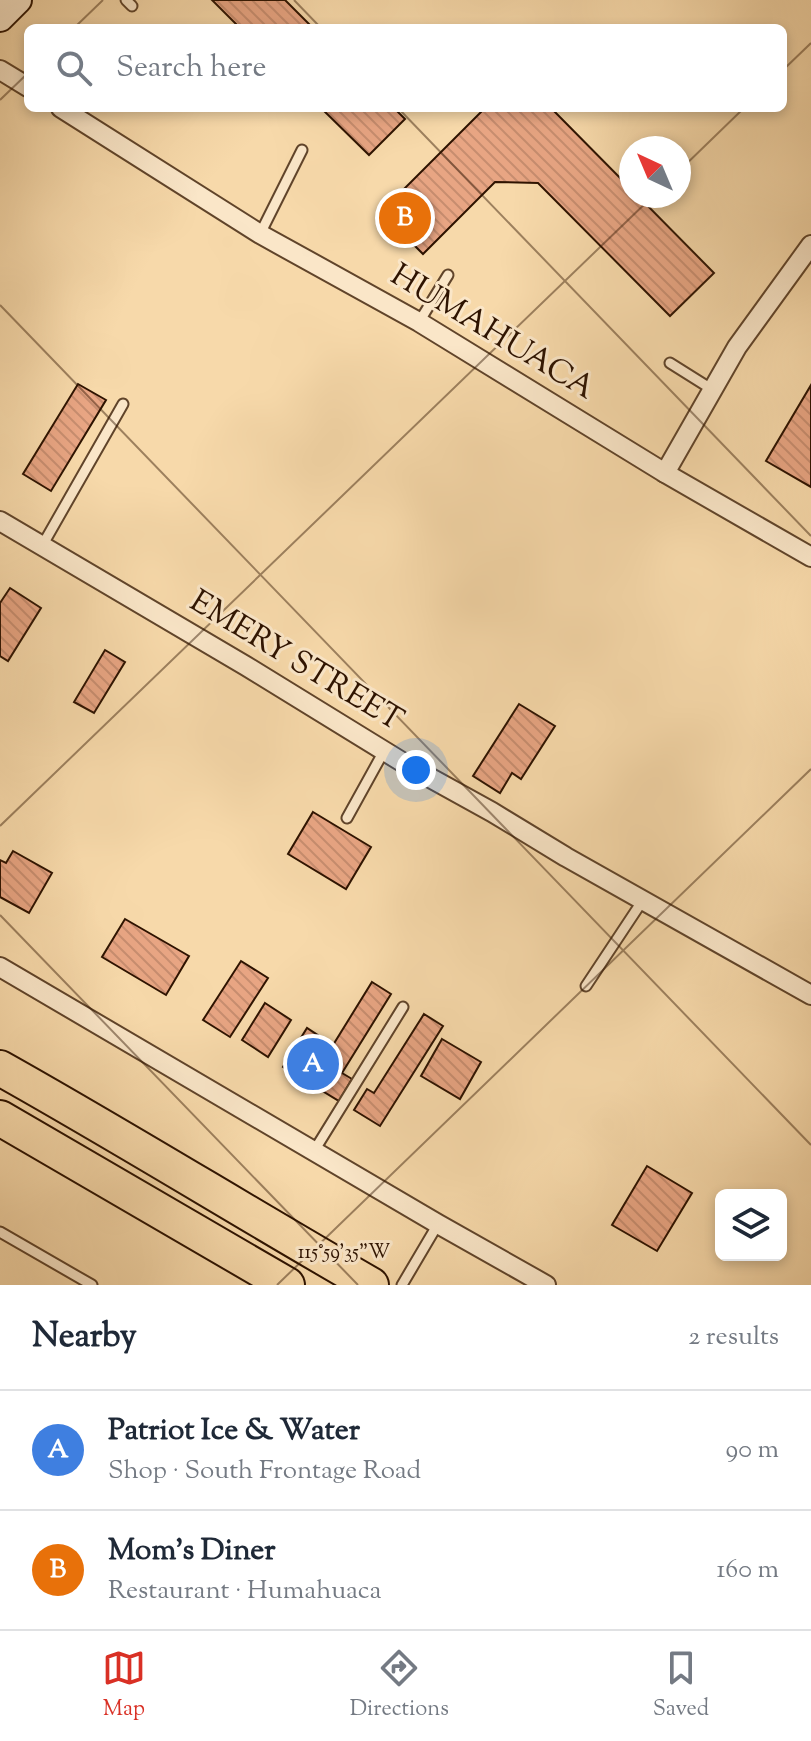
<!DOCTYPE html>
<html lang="en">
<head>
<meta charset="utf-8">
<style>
	:root { --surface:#fff; --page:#f6f6f7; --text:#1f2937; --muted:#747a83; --line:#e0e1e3; --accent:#d93025 }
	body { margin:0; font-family:"Sorts Mill Goudy",serif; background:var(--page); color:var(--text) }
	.controls { position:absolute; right:24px; bottom:24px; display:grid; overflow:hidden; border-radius:12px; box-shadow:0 4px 12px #0003 }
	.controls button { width:72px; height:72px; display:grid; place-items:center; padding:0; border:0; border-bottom:2px solid var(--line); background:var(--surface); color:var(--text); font:40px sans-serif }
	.compass { position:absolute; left:619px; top:136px; width:72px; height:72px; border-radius:50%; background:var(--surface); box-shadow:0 4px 12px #0003; rotate:316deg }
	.you { position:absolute; left:416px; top:770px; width:28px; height:28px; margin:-20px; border:6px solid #fff; border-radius:50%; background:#1a73e8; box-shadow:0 0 0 12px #1a73e833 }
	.badge { display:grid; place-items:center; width:52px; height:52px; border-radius:50%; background:var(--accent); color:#fff; font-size:26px; font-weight:700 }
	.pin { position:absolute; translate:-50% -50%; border:4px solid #fff; box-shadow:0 2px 8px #0006 }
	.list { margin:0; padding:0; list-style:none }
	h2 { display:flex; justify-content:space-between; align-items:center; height:104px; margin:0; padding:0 32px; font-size:34px }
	h2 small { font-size:26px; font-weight:400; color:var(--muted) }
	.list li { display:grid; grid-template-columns:52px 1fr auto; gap:24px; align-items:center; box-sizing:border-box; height:120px; padding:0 32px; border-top:2px solid var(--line) }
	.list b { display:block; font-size:30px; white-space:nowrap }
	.list p { margin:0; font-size:26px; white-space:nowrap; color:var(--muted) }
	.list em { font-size:26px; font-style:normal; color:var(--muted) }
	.icon { flex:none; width:44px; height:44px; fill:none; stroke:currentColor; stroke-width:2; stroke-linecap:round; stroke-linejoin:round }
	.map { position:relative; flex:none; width:811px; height:1285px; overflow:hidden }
	.search { position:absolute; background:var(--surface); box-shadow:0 4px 12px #0003; left:24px; right:24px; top:24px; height:88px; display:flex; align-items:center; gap:20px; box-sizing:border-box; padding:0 28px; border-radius:12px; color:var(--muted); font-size:30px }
	.sheet { height:344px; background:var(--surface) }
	nav { display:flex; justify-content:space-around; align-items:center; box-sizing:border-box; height:112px; border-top:2px solid var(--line); background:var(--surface); font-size:22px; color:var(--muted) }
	nav a { display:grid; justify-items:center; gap:4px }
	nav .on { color:var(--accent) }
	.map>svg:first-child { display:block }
	.building { fill:url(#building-back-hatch); stroke:#2e1300; stroke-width:2 }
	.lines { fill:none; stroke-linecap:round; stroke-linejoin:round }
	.lane-casing { stroke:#60442a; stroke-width:13 }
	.street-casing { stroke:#60442a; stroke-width:22 }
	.secondary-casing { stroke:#2e1300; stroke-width:30 }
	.highway-casing { stroke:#2e1300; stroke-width:38 }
	.lane { stroke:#fae6c8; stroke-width:9 }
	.street { stroke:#fae6c8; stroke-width:18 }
	.secondary { stroke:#fae6c8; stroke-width:26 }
	.highway { stroke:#f7d9aa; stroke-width:34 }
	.ticks { fill:none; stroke:#2e1300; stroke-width:2; stroke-opacity:0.45 }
	.labels { text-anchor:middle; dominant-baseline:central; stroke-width:6; stroke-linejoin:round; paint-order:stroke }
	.street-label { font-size:32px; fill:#2e1300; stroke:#fae6c8 }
	.ticks-label { font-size:20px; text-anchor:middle; fill:#2e1300; stroke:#fae6c8; stroke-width:6; stroke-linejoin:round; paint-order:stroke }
</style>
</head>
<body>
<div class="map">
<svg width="811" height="1285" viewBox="0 0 811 1285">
	<defs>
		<pattern id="building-back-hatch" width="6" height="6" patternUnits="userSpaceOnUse" patternTransform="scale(2)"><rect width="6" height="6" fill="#e8a583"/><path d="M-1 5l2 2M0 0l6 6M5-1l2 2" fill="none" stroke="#c78d6f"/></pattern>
	</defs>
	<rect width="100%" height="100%" fill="#f7d9aa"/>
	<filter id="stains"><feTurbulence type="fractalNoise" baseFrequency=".0025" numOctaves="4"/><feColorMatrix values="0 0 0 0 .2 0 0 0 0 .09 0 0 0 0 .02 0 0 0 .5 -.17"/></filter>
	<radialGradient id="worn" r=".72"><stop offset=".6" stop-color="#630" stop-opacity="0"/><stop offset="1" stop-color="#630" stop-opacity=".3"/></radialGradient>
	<g class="building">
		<path d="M212 0H285L313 28H240Z"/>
		<path d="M321 108H394L405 119 369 155Z"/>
		<path d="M485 108H551L631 189V196H638L714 273 670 316 538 183 495 182 423 254 381 212Z"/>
		<path d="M78 384 106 400 51 491 23 474Z"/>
		<path d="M811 385V487L766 461Z"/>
		<path d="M10 588 41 608 8 661 0 656V603Z"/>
		<path d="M105 650 125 662 94 713 74 702Z"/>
		<path d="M519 704 555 726 521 779 512 773 500 793 473 776Z"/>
		<path d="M313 812 371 847 346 889 288 854Z"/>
		<path d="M13 851 52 873 29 913 0 897V860L6 863Z"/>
		<path d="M125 919 189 956 166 995 102 957Z"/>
		<path d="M241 961 268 978 230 1037 203 1020Z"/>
		<path d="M372 982 391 994 342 1073 352 1079 339 1101 283 1067 307 1028 333 1045Z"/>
		<path d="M265 1003 291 1020 268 1057 242 1040Z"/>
		<path d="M424 1014 443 1026 380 1126 354 1110 367 1089 374 1093Z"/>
		<path d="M442 1039 481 1062 460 1099 421 1076Z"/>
		<path d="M647 1166 692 1193 657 1251 612 1225Z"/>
	</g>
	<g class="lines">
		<defs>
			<g id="lane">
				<path d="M126 0 132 6"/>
				<path d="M260 234 302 150"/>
				<path d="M419 322 448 275"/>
				<path d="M670 363 713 390"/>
				<path d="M42 546 123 404"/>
				<path d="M347 818 384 751"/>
				<path d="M586 986 643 900"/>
				<path d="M314 1151 403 1007"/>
				<path d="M0 1232 92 1285"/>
				<path d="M402 1285 438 1224"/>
			</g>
			<g id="street">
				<path d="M0 70 28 87"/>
				<path d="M61 108 260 234 419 322 665 473 811 557"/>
				<path d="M665 473 737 347 811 245"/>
				<path d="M0 521 246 666 407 765 492 812 566 857 811 995"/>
				<path d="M0 967 438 1224 546 1285"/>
			</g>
			<path id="secondary" d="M0 18 18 0"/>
			<g id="highway">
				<path d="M0 1068C125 1138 247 1214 371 1285"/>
				<path d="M0 1118 287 1285"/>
			</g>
		</defs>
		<use href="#lane" class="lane-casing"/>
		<use href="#street" class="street-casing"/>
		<use href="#secondary" class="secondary-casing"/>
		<use href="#highway" class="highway-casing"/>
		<use href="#lane" class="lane"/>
		<use href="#street" class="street"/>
		<use href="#secondary" class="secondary"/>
		<use href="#highway" class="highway"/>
	</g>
	<path class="ticks" d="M294 0 321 28M74 28 103 0M783 70 811 43M0 100 28 73M398 108 811 536M679 171 744 108M0 305 811 1145M0 826 653 196M0 915 358 1285M277 1285 811 769"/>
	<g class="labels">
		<g class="street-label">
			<text transform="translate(492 333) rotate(31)">HUMAHUACA</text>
			<text transform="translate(296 662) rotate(31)">EMERY STREET</text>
		</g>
	</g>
	<g class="ticks-label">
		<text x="344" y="1258">115°59'35"W</text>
	</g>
	<rect width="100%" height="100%" filter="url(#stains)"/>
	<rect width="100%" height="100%" fill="url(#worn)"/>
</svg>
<div class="controls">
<button><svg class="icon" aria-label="layers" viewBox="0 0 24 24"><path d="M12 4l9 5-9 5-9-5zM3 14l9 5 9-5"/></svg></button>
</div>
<svg class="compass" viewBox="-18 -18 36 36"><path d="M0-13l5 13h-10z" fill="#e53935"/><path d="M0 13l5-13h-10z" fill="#747a83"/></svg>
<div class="you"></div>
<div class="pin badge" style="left:313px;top:1064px;background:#3f7fe0">A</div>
<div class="pin badge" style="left:405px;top:218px;background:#e8710a">B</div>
<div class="search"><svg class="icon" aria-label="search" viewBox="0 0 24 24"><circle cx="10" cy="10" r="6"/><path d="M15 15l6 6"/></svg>Search here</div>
</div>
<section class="sheet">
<h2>Nearby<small>2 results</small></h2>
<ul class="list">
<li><span class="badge" style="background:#3f7fe0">A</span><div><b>Patriot Ice &amp; Water</b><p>Shop · South Frontage Road</p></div><em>90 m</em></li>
<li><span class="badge" style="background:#e8710a">B</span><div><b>Mom's Diner</b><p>Restaurant · Humahuaca</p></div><em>160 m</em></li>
</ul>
</section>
<nav>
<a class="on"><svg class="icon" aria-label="map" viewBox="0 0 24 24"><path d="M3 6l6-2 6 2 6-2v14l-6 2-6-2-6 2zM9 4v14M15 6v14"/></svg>Map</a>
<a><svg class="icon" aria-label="directions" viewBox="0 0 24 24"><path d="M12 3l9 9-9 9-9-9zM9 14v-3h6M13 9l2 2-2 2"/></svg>Directions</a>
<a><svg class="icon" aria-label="saved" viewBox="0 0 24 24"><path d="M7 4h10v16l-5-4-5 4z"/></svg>Saved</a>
</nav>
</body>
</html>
